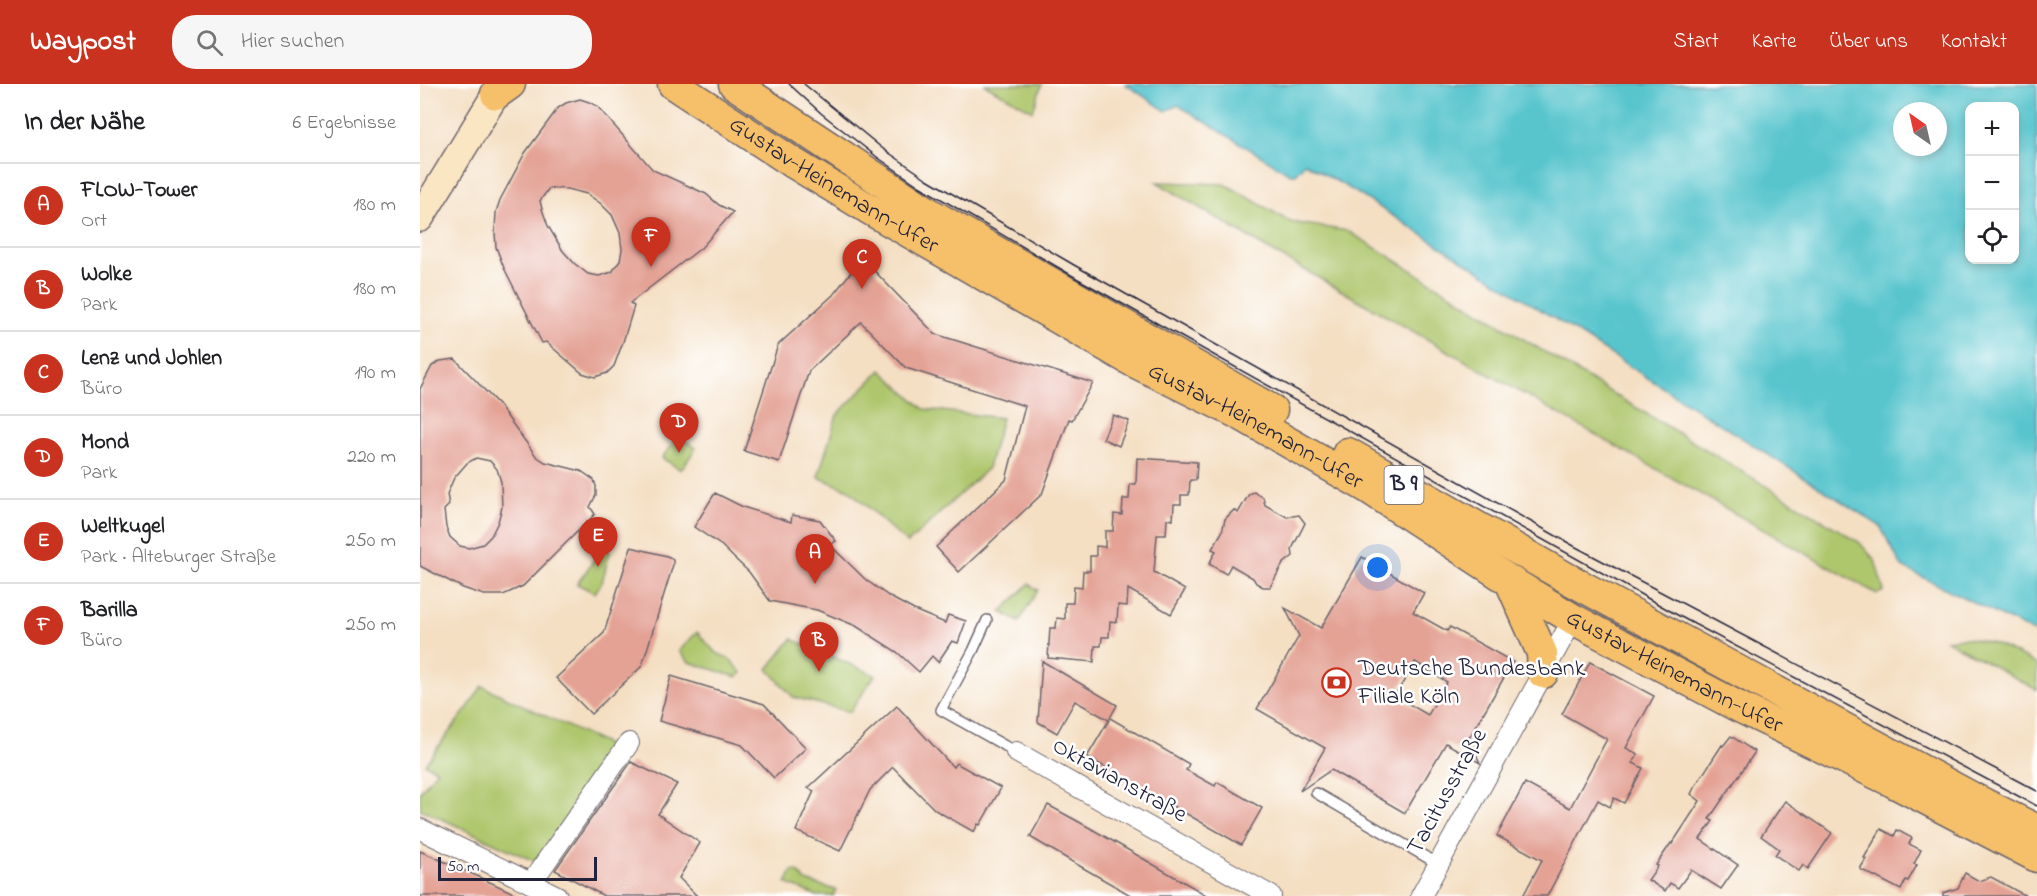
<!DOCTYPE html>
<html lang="de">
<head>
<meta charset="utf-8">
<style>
	:root { --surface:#fff; --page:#f6f6f6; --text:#202124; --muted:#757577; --line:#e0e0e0; --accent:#c8321e }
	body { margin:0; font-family:"Indie Flower",sans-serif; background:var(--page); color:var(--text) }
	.controls { position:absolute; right:18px; top:18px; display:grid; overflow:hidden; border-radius:12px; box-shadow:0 3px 9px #0003 }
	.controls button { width:54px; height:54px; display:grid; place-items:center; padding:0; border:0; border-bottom:2px solid var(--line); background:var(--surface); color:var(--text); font:30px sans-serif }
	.compass { position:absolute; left:1473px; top:18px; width:54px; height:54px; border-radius:50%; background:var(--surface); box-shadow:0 3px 9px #0003; rotate:326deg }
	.scale { position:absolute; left:18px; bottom:15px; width:159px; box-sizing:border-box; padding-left:6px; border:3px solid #22223b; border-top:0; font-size:16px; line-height:21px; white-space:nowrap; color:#22223b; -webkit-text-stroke:4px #fff; paint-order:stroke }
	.you { position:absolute; left:958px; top:484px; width:21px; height:21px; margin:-15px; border:4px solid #fff; border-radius:50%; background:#1a73e8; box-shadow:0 0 0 9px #1a73e833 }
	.badge { display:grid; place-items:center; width:39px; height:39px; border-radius:50%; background:var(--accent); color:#fff; font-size:20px; font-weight:700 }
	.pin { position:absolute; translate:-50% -50px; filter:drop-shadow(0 2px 3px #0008) }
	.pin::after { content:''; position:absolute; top:32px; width:21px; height:18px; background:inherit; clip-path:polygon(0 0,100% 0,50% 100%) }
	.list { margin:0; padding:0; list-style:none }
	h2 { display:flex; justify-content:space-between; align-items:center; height:78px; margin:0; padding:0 24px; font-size:26px }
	h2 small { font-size:20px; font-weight:400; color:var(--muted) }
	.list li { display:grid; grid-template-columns:39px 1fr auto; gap:18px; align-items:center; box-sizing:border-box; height:84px; padding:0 24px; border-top:2px solid var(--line) }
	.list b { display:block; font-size:22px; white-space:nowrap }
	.list p { margin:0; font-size:20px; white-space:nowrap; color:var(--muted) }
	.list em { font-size:20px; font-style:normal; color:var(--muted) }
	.icon { flex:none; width:33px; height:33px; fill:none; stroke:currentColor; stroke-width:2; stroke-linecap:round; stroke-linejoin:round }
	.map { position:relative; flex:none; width:1617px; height:812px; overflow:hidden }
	header { display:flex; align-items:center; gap:36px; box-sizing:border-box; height:84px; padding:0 30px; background:var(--accent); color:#fff }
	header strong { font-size:28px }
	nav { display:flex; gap:33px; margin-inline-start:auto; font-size:21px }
	.search { width:420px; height:54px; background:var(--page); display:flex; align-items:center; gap:15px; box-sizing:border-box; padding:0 21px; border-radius:24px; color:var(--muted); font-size:22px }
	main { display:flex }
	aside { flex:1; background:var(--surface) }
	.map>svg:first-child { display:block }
	.green { fill:#aec66c; stroke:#687454; stroke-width:1.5 }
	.water { fill:#58c5cd; stroke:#3d7484; stroke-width:1.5; fill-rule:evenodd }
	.building { fill:#e4a295; fill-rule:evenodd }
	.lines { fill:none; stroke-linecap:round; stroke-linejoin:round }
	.lane-casing { stroke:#6c646b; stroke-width:12 }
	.street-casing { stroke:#6c646b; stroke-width:22 }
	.secondary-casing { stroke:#6c646b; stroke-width:30 }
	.primary-casing { stroke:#6c646b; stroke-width:33 }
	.lane { stroke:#fff; stroke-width:9 }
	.street { stroke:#fff; stroke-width:20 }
	.secondary { stroke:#fbe6c4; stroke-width:27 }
	.primary { stroke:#f6c06b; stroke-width:30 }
	.tram { stroke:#22223b; stroke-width:1.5 }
	.labels { text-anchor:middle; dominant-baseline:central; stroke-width:5; stroke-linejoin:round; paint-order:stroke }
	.shield { fill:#fff; stroke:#646476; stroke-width:1.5 }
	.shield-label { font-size:22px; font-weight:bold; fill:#22223b }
	.street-label { font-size:24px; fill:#22223b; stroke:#fff }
	.poi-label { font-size:24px; fill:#22223b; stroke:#fff; text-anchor:start }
</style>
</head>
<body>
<header>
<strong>Waypost</strong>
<div class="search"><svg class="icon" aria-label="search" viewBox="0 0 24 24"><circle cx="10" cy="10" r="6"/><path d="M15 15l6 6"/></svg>Hier suchen</div>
<nav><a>Start</a><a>Karte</a><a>Über uns</a><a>Kontakt</a></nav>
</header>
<main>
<aside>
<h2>In der Nähe<small>6 Ergebnisse</small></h2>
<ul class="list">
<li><span class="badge">A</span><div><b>FLOW-Tower</b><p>Ort</p></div><em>180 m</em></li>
<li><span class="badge">B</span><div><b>Wolke</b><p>Park</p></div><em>180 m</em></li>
<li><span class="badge">C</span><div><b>Lenz und Johlen</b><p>Büro</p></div><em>190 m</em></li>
<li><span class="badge">D</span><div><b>Mond</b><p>Park</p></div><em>220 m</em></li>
<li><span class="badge">E</span><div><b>Weltkugel</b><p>Park · Alteburger Straße</p></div><em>250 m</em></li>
<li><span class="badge">F</span><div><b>Barilla</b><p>Büro</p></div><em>250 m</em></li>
</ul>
</aside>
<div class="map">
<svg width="1617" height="812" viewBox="0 0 1617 812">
	<rect width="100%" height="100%" fill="#fff"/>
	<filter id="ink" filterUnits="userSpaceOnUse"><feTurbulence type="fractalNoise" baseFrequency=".0167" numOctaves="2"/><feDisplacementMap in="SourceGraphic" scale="12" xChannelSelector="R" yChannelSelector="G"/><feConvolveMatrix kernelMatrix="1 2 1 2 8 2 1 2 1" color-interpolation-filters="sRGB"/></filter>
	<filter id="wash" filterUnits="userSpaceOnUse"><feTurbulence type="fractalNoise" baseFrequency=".008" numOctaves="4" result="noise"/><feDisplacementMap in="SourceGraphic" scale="24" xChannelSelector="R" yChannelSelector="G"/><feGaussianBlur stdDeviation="1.35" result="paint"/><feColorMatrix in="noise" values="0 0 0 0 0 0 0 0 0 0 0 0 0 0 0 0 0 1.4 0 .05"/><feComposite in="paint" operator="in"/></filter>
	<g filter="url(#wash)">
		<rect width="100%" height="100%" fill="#f4dfc3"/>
		<g class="green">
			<path d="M564 0H622L613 27Z"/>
			<path d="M737 98 805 100 871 138 928 147 1162 291 1439 458 1455 476 1464 507 1457 510 853 168Z"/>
			<path d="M461 286 504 325 582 334 568 384 488 459 478 451 429 406 398 393 417 331Z"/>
			<path d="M258 351 276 364 261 386 242 374Z"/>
			<path d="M183 463 190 468 182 498 175 509 157 500Z"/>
			<path d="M609 500 618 506 599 538 581 528Z"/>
			<path d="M277 548 295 568 311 576 322 589 317 593 269 578 259 567Z"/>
			<path d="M1543 554C1571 555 1593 568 1617 581V606L1526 556Z"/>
			<path d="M372 555 455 591 430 628 373 613 348 585Z"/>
			<path d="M62 602 194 664 116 778 0 725V708L17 686 5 680 49 622Z"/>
			<path d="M372 787 378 788 386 797 416 806 413 812H397L366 799Z"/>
		</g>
		<path class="water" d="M705 0H1617V550L1482 483 1460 442 934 107 885 79 875 90H870L758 21 746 27ZM1550 22H1594V176H1550ZM1482 27H1518V63H1482Z"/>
		<g id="blocks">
			<g class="building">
				<path d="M160 15 169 18 177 22 233 86 286 110 299 121 313 128 281 164 210 219 214 222 203 258 194 282 187 289 175 293 162 289 126 258 122 259 84 184 76 163 75 148 76 128 80 116 105 69 138 24 146 19ZM129 104 147 105 167 110 180 119 192 131 200 149 202 165 200 177 192 188 179 192 168 190 155 180 143 167 128 142 122 125 120 117Z"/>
				<path d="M442 174 515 250 673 299 652 336 649 335 622 410 539 488 516 463 586 396 605 322 486 284 441 238 389 287 359 378 324 367 358 261 413 211Z"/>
				<path d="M35 275 78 320 116 372 125 378 161 387 174 396 176 402V411L170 423 175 430 103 502 83 511H64L43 504 0 482V305L12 282 20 277ZM56 374 70 377 77 385 81 398 82 423 78 438 71 452 63 460 49 464 40 462 30 453 26 443 24 426 29 421 27 410 34 394 47 379Z"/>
				<path d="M693 331 709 337 699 362 683 355Z"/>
				<path d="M717 374 777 378 776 396H770L769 411H761V420H754L753 436 747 435 746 451H737L734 488 765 506 751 530 708 505 707 522 698 521 697 538 690 537 689 553H682L681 562H675L674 578 628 574 630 544H636L637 534 645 535V519H653L654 502 662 503 663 487H670V472H676V462L685 463V447H693L694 430 702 431 703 415H709L710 400H716Z"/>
				<path d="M834 408 843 413 845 421 867 433 879 431 885 439 872 465 873 472 863 480 850 503H843L836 499 833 494 811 481 806 490 789 480 796 467 792 465 802 448 805 435 814 426 818 429 829 410Z"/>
				<path d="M295 409 323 423 371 438 372 431 400 436 416 457 410 461 446 496 470 513 494 526 525 539 528 531 546 537 538 559 532 557 518 578 512 572 499 588 477 568 436 542 397 526 350 517 329 488 314 474 302 462 274 443Z"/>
				<path d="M211 463 247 472 253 475V481L222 582 171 630 136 594 184 549Z"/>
				<path d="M942 473 1004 509 993 528 1027 547 1030 543 1093 578 1049 654 1060 679 1026 659 985 729 911 686 880 707 905 664 837 625 879 552 865 524 901 544ZM995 578 1027 598 1008 631 975 612Z"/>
				<path d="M622 577 697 621 690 634 769 680 766 686 795 702 797 698 842 724 821 761 667 673 689 636 655 617 637 649 618 638Z"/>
				<path d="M1170 578 1234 612 1206 664 1218 670 1213 679 1223 684 1204 719 1194 714 1190 723 1178 716 1127 812H1103L1122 776 1077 752 1105 699 1150 724 1187 655 1142 630Z"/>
				<path d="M251 592 344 620 386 664 354 694 322 661 239 637Z"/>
				<path d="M477 622 533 683 536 679 581 704 560 741 558 740 554 748 515 726 473 683 450 706 420 767 376 747 394 707 388 704Z"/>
				<path d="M1311 652 1335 668 1289 735 1293 737 1280 755 1318 781 1301 805 1271 786 1258 804 1250 799 1245 807 1228 796 1238 782 1236 781 1251 759 1252 760 1280 717 1271 710 1274 704 1302 661 1303 662Z"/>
				<path d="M211 678 257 700 238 730 280 759 259 794 277 812H184L135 786Z"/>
				<path d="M1365 717 1412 749 1388 785 1383 781 1379 787 1355 771 1359 765 1341 752Z"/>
				<path d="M628 721 670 744 788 812H712L651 777 610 753Z"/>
				<path d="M1461 745 1474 752 1477 746 1492 754 1489 760 1501 766 1494 780 1497 781 1488 797 1486 796 1481 806 1440 785 1446 775 1444 774Z"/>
				<path d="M0 767 48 788 100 812H0Z"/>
				<path d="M1545 789 1559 797 1571 793 1606 812H1523V809L1538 804Z"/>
			</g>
		</g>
	</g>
	<g filter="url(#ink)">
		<use href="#blocks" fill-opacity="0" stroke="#6c646b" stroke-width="1.5"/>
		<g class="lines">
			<defs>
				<g id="lane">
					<path d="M567 536 553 567 521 626 596 668"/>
					<path d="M896 709 1018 780"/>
				</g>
				<g id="street">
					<path d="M596 668 851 812"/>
					<path d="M0 745 137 812"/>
					<path d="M111 799 209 659"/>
					<path d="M1001 812 1153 535"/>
				</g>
				<path id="secondary" d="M0 134 82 0"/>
				<g id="primary">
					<path id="s1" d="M253 0 375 80 449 125 712 277 819 330 948 404 1090 497 1153 535 1315 621 1473 698 1617 773"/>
					<path d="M314 0 511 130 852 326"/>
					<path d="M76 10 90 0"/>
					<path d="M928 369 1147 494 1555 715 1617 746"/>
					<path d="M1090 497 1122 569 1123 589"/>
				</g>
			</defs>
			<use href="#lane" class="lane-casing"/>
			<use href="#street" class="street-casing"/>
			<use href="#secondary" class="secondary-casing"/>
			<use href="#primary" class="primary-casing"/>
			<use href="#lane" class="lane"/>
			<use href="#street" class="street"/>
			<use href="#secondary" class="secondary"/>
			<use href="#primary" class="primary"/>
			<g class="tram">
				<path d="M369 0 402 30 457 73 499 102 658 195 1261 533 1617 722"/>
				<path d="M384 0 462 64 507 95 654 181 1154 462 1617 707"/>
			</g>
		</g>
	</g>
	<defs>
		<symbol id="bank-ring" viewBox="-11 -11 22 22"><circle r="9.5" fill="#fff" stroke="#c8321e" stroke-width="1.5"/><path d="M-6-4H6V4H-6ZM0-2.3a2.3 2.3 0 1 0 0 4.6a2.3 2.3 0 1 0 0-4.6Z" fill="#c8321e"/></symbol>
	</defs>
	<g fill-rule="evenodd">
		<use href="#bank-ring" x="900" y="582" width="33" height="33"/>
	</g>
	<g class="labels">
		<rect class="shield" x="964.5" y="382" width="39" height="38" rx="4.5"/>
		<g class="shield-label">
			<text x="984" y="401">B 9</text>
		</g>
		<g class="street-label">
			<text stroke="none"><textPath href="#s1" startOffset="190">Gustav-Heinemann-Ufer</textPath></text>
			<text stroke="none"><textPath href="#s1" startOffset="676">Gustav-Heinemann-Ufer</textPath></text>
			<text stroke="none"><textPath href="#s1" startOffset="1162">Gustav-Heinemann-Ufer</textPath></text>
			<text transform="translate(699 697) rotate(29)">Oktavianstraße</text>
			<text transform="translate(1028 708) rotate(-61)">Tacitusstraße</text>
		</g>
		<g class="poi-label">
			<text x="938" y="585">Deutsche Bundesbank<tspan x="938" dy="28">Filiale Köln</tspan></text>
		</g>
	</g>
</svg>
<div class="controls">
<button>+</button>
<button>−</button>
<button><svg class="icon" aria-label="locate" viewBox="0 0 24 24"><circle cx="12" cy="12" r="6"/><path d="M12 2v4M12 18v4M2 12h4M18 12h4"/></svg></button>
</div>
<svg class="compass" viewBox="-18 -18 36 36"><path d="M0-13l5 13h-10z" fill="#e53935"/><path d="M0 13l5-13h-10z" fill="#757577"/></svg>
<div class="scale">50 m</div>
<div class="you"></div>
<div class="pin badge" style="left:395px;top:500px">A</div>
<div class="pin badge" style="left:399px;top:588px">B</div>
<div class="pin badge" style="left:442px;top:205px">C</div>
<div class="pin badge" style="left:259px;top:369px">D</div>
<div class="pin badge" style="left:178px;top:483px">E</div>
<div class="pin badge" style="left:231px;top:183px">F</div>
</div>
</main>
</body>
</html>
